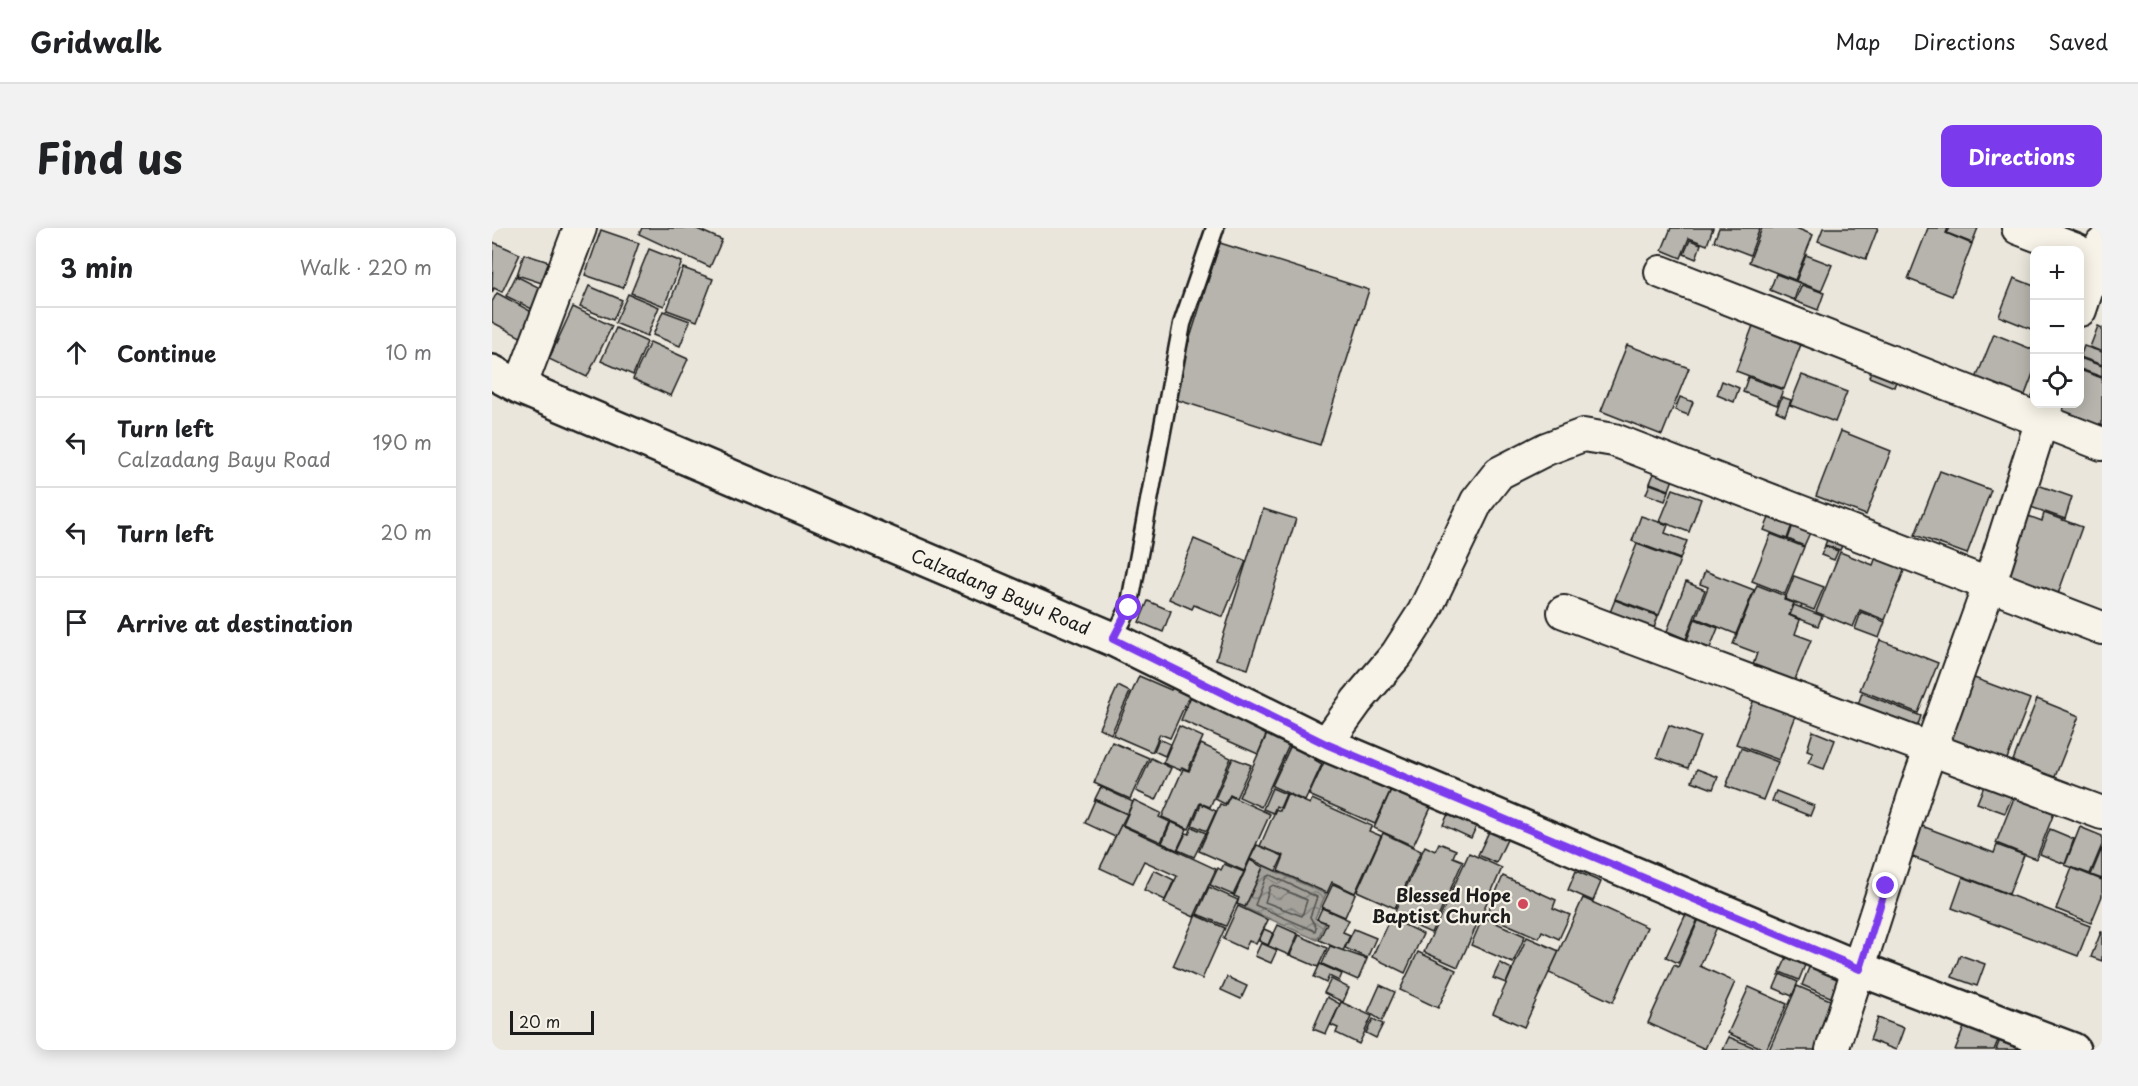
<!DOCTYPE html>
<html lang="en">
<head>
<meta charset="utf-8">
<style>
	:root { --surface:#fff; --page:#f2f2f2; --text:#202124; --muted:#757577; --line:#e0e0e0; --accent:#7c3aed }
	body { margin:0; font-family:"Playpen Sans",sans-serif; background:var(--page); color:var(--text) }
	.controls { position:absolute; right:18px; top:18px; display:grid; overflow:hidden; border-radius:12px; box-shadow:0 3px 15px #0003 }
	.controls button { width:54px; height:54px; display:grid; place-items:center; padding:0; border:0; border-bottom:2px solid var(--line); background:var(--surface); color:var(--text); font:30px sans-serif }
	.scale { position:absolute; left:18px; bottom:15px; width:84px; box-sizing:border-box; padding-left:6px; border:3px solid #1c1c1c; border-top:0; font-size:16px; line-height:21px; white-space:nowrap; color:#1c1c1c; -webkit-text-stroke:4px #f7f3e8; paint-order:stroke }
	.stop { position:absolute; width:18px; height:18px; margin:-14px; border:4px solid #7c3aed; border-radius:50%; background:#fff }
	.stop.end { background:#7c3aed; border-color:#fff; box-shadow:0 2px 6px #0008 }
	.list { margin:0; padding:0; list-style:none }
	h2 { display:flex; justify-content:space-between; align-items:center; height:78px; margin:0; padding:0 24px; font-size:26px }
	h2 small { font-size:20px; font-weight:400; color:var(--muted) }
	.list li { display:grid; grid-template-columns:39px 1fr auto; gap:18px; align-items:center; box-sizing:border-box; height:90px; padding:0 24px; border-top:2px solid var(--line) }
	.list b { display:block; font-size:22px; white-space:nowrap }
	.list p { margin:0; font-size:20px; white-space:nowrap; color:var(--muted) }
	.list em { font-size:20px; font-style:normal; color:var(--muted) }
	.icon { flex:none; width:33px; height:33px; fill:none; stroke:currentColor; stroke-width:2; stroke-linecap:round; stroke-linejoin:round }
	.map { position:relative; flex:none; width:1610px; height:822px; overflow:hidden; border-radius:12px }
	header { display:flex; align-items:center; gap:36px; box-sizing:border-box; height:84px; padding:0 30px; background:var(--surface); border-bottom:2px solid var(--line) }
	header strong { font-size:28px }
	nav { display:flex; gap:33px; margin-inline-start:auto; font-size:21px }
	.intro { display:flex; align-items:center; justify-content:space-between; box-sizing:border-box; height:144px; padding:0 36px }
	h1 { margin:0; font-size:42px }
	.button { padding:15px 27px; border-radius:12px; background:var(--accent); color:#fff; font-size:21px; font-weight:700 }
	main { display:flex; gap:36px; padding:0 36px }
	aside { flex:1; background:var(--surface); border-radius:12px; box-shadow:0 3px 15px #0003 }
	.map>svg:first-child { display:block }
	.water { fill:url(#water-waves); stroke:#6d6c68; stroke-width:1.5 }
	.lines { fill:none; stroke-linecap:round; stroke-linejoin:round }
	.shore { stroke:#52514e; stroke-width:1.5 }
	.building { fill:#b6b4ac; stroke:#1c1c1c; stroke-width:1.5 }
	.service-casing { stroke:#1c1c1c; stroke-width:21 }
	.minor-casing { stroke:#1c1c1c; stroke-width:36 }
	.tertiary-casing { stroke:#1c1c1c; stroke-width:38 }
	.service { stroke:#f7f3e8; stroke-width:16 }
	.minor { stroke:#f7f3e8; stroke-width:32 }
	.tertiary { stroke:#f7f3e8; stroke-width:33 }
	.route { stroke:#7c3aed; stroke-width:8 }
	.poi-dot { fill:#d1495b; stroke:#f7f3e8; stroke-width:2 }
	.labels { text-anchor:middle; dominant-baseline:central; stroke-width:4.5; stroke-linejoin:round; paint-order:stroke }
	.street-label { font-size:18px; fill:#1c1c1c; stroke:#f7f3e8 }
	.poi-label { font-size:18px; font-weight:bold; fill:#1c1c1c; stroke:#f7f3e8; text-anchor:end }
</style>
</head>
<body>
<header>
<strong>Gridwalk</strong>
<nav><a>Map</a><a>Directions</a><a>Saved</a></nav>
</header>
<div class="intro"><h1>Find us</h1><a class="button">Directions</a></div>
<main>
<aside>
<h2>3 min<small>Walk · 220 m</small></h2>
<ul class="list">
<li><svg class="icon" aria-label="ahead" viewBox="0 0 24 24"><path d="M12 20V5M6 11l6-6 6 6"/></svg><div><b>Continue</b></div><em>10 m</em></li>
<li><svg class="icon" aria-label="left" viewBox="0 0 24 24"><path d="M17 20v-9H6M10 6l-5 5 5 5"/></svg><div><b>Turn left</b><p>Calzadang Bayu Road</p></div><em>190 m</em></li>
<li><svg class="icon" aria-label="left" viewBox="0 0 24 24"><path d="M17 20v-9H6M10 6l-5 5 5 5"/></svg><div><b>Turn left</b></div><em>20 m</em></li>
<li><svg class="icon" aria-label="arrive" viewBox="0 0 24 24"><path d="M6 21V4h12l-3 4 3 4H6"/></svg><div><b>Arrive at destination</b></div></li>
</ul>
</aside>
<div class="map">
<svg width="1610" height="822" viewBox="0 0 1610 822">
	<defs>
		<pattern id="water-waves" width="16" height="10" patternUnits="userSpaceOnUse" patternTransform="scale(1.5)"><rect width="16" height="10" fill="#a3a19a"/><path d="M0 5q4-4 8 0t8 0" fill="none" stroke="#84827d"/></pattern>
	</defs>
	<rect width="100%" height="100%" fill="#eae6dc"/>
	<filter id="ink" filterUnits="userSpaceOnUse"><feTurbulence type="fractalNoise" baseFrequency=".0167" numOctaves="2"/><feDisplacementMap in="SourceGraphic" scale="12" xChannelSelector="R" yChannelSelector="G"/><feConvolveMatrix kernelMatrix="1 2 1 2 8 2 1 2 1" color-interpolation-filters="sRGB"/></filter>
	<g filter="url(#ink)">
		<path class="water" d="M772 638 834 666 823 690 833 695 825 712 753 680Z"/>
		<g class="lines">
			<g class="shore">
				<path d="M778 647 825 669 818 689 824 699 823 703 763 677 774 649Z"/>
				<path d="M781 657 815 672 810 688 773 674 778 659Z"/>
			</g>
		</g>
		<g class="building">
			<path d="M150 0H203L230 12 218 39 147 6Z"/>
			<path d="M1179 0H1221L1215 17 1197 10 1189 30 1170 22Z"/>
			<path d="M1227 0H1268L1258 27 1222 13Z"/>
			<path d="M1270 0H1304L1321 7 1303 52 1257 34Z"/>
			<path d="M1331 0H1386L1374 31 1326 13Z"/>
			<path d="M1436 0H1456L1454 5 1480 16 1460 68 1416 51Z"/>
			<path d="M1458 0H1486L1480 15 1455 5Z"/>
			<path d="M109 2 147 15 131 60 93 47Z"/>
			<path d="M1198 12 1209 16 1204 31 1192 26Z"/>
			<path d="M1 14 28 26 10 64 2 60 0 65Z"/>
			<path d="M728 15 877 62 828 217 679 170Z"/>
			<path d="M157 21 190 34 172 78 139 65Z"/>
			<path d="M32 26 63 36 56 57 25 47Z"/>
			<path d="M1314 27 1340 37 1329 63 1304 53Z"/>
			<path d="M191 40 221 51 205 93 175 82Z"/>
			<path d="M1284 46 1308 55 1302 72 1278 62Z"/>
			<path d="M24 48 56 64 46 84 14 68Z"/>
			<path d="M1522 50 1542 58V91L1539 101 1507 88Z"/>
			<path d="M1310 57 1332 65 1326 82 1303 73Z"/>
			<path d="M97 58 130 72 121 92 88 79Z"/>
			<path d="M5 65 49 89 36 113 0 94V74Z"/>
			<path d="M136 66 167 79 155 108 123 95Z"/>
			<path d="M81 79 120 98 95 149 57 131Z"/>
			<path d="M171 83 198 93 188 118 161 107Z"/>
			<path d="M1265 87 1313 106 1292 161 1244 143Z"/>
			<path d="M1606 98 1610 100V124L1598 119Z"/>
			<path d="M124 100 155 114 141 147 109 133Z"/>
			<path d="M1502 106 1542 122V143L1531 172 1483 153Z"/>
			<path d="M158 114 196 131 179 168 141 151Z"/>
			<path d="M1135 117 1197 140 1170 207 1109 183Z"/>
			<path d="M1592 118 1610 124V137L1588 129Z"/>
			<path d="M1588 130 1610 138V149L1588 141Z"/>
			<path d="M1382 135 1407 145 1402 159 1377 149Z"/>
			<path d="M1588 142 1610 150V203L1562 186 1566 176H1588Z"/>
			<path d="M1310 147 1355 164 1343 194 1298 177Z"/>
			<path d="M1256 149 1291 162 1285 177 1251 164Z"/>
			<path d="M1230 153 1247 160 1242 174 1225 167Z"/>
			<path d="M1188 169 1201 174 1196 187 1183 182Z"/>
			<path d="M1290 169 1299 172 1293 187 1284 183Z"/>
			<path d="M1349 203 1399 223 1374 287 1324 268Z"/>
			<path d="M1163 243 1181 251 1177 262 1158 255Z"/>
			<path d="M1448 243 1499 262 1475 326 1423 307Z"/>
			<path d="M1158 256 1177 263 1173 273 1154 266Z"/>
			<path d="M1543 256 1580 269 1573 291 1536 278Z"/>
			<path d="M1181 261 1209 271 1197 304 1168 293Z"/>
			<path d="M1281 280 1303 288 1295 311 1272 302Z"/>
			<path d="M771 281 804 291 756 441 724 431Z"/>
			<path d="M1552 285 1590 299 1566 366 1509 345 1531 286 1550 293Z"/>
			<path d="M1149 288 1176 297 1173 305 1195 313 1188 331 1140 313Z"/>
			<path d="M1302 294 1320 300 1312 318 1296 311Z"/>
			<path d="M1279 306 1312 319 1293 366 1260 353Z"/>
			<path d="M1337 307 1352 313 1348 322 1333 317Z"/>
			<path d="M702 311 754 333 731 389 702 377 700 381 677 371Z"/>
			<path d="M1145 316 1188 332 1167 387 1123 371Z"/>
			<path d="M1333 318 1346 323 1342 332 1329 327Z"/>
			<path d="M1348 324 1381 337 1386 324 1415 335 1393 392 1368 382 1361 399 1324 384Z"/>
			<path d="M1213 343 1262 362 1244 406 1204 390 1216 359 1208 356Z"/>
			<path d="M1302 348 1332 359 1322 382 1293 371Z"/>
			<path d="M1194 354 1213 362 1194 411 1175 403Z"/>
			<path d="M1265 357 1293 368 1292 372 1302 375 1297 387 1308 392 1303 406 1319 412 1302 454 1261 437 1265 425 1241 416Z"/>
			<path d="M1123 372 1166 388 1162 400 1139 391 1135 402 1114 394Z"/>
			<path d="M656 373 679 383 671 404 647 394Z"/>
			<path d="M1302 377 1330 388 1326 398 1298 387Z"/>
			<path d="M1369 384 1393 394 1387 410 1363 401Z"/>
			<path d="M1203 391 1226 400 1218 420 1195 412Z"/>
			<path d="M1388 412 1446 435 1426 485 1368 462Z"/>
			<path d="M647 448 679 462 681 458 698 466 678 510 668 506 660 524 621 507Z"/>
			<path d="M1477 448 1538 471 1510 544 1453 523Z"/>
			<path d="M626 458 638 464 619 506 607 500Z"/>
			<path d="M1370 465 1429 488 1422 508 1363 485Z"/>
			<path d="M699 468 776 502 766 526 689 492Z"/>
			<path d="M1263 469 1305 485 1287 532 1244 516Z"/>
			<path d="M1545 471 1587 488 1557 564 1515 548Z"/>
			<path d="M1177 497 1208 509 1196 540 1165 529Z"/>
			<path d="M687 498 711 509 696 542 690 539 688 542 671 535Z"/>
			<path d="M1321 503 1343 512 1332 541 1316 535 1321 524 1315 522Z"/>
			<path d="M776 504 798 515 769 579 747 569Z"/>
			<path d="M667 511 678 516 673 528 662 523Z"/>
			<path d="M620 514 657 530 638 571 602 555Z"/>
			<path d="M800 515 825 527 823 532 830 536 813 573 780 558Z"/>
			<path d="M709 516 739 530 718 579 708 575 697 601 670 589 691 541 697 543Z"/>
			<path d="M1249 520 1286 534 1271 572 1234 558Z"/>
			<path d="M659 530 679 540 664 572 644 563Z"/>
			<path d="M741 530 759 537 744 570 738 567 733 576 723 571Z"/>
			<path d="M834 530 900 559 883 596 817 567Z"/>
			<path d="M1205 541 1226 549 1221 561 1200 553Z"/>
			<path d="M903 553 943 571 921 618 882 600Z"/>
			<path d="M1492 558 1520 569 1513 585 1485 575Z"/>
			<path d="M609 559 641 574 635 586 603 571Z"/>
			<path d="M780 560 794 566 788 580 784 578 781 585 771 581Z"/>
			<path d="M1284 563 1322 578 1318 588 1280 573Z"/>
			<path d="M795 566 818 576 820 571 880 598 877 603 889 608 863 665 840 654 835 665 786 643 792 628 768 618 784 581 788 583Z"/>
			<path d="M738 568 778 586 752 643 707 623 728 576 733 578Z"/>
			<path d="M1522 570 1562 585 1544 631 1504 615Z"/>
			<path d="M603 572 635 586 623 609 593 595Z"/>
			<path d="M642 572 669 585 667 589 678 594 669 614 631 597Z"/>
			<path d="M709 576 724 583 715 603 700 597Z"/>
			<path d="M957 584 985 597 979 610 951 597Z"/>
			<path d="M679 594 695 601 685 622 670 615Z"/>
			<path d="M1001 595 1019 603 1004 635 986 627Z"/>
			<path d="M629 597 724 641 702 689 672 675 685 648 652 633 641 655 608 640Z"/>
			<path d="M1430 598 1502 625 1505 617 1532 627 1517 666 1418 628Z"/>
			<path d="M700 599 714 605 702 629 686 622 694 605 697 606Z"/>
			<path d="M1588 599 1610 608V617L1598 646 1573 637Z"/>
			<path d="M1558 601 1582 611 1573 636 1548 626Z"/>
			<path d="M891 605 929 623 903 680 865 663Z"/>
			<path d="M947 615 964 622 961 629 971 633 939 705 901 688 933 618 943 623Z"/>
			<path d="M765 617 791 628 784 643 758 631Z"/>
			<path d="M1610 620V651L1599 647Z"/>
			<path d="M977 625 1010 640 966 739 932 724Z"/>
			<path d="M758 632 771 639 753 679 745 676 747 670 742 668Z"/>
			<path d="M732 636 752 644 741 667 718 657 726 640 729 642Z"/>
			<path d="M1580 640 1610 652V668L1599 695 1564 681Z"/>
			<path d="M662 642 682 652 673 672 652 662Z"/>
			<path d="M1084 643 1109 654 1101 673 1076 662Z"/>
			<path d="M1011 648 1064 672 1061 680 1078 687 1067 711 1050 703 1047 710 994 687Z"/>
			<path d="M1471 649 1598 698 1586 728 1460 680Z"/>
			<path d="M841 656 863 666 853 689 830 679Z"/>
			<path d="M717 659 746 672 734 698 705 686Z"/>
			<path d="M1091 670 1155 699 1121 774 1057 745Z"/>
			<path d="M746 678 776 692 764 716 757 713 753 721 731 711Z"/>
			<path d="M830 680 857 692 851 704 858 707 851 723 827 712 835 695 825 691Z"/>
			<path d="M1194 686 1206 691 1186 735 1174 729Z"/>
			<path d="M704 687 733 700 710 751 681 738Z"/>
			<path d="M991 689 1033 708 1021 735 979 717Z"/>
			<path d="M898 690 931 706 913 745 880 729Z"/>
			<path d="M1207 691 1225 699 1208 738 1243 754 1213 821 1156 795 1182 737 1186 739Z"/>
			<path d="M786 697 806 706 797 727 776 718Z"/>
			<path d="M772 701 781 705 776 717 767 713Z"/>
			<path d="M862 701 884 710 875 730 853 720Z"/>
			<path d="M1609 704H1610V733L1599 729Z"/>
			<path d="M807 707 835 720 826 739 798 727Z"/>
			<path d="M1035 709 1067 723 1032 799 1001 785Z"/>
			<path d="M769 715 785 722 779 735 763 728Z"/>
			<path d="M838 718 875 731 866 752 830 736Z"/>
			<path d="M926 724 964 742 946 780 908 762Z"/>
			<path d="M1468 727 1493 736 1485 758 1460 749Z"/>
			<path d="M1295 729 1313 737 1307 752 1288 744Z"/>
			<path d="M1008 735 1020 741 1014 755 1001 750Z"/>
			<path d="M828 736 850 746 847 753 837 748 834 755 822 749Z"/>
			<path d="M1318 737 1358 755 1350 774 1310 757Z"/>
			<path d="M1288 746 1306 754 1300 768 1282 760Z"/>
			<path d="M735 749 755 758 749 771 729 762Z"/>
			<path d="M839 751 857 760 851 774 832 765Z"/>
			<path d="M888 757 903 764 890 793 876 784Z"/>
			<path d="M1305 758 1350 777 1330 822H1277Z"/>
			<path d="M1257 759 1295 776 1274 822 1236 805Z"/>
			<path d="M835 769 848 776 834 806 821 801Z"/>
			<path d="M849 774 880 788 867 816 844 805 846 800 839 797Z"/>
			<path d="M1386 790 1412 800 1404 822 1378 812Z"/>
			<path d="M881 791 891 796 884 810 874 805Z"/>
			<path d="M1473 797 1507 810 1502 822H1463Z"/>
			<path d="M1237 809 1268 822H1231Z"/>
			<path d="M1509 809 1542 822H1504Z"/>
		</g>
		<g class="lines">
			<defs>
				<path id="service" d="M621 411 637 380 690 96 723 0"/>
				<g id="minor">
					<path d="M1526 0 1584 22"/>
					<path d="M1169 44 1610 216"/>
					<path d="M1588 82 1610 16"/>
					<path d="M28 159 88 0"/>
					<path d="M1072 384 1610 585"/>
					<path d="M834 516 865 473 905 426 932 384 985 273 1007 245 1054 221 1091 207 1122 212 1610 400"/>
					<path d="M1340 822 1424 562 1497 358 1555 176"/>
				</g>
				<path id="tertiary" d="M0 144 28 159 621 411 834 516 1368 741 1581 822"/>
			</defs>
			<use href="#service" class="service-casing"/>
			<use href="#minor" class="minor-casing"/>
			<use href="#tertiary" class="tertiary-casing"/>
			<use href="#service" class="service"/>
			<use href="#minor" class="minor"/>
			<use href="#tertiary" class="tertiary"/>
		</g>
	</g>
	<g class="lines" filter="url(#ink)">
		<path class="route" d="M637 380 621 411 834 516 1368 741 1394 658"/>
	</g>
	<circle class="poi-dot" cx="1031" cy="676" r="6"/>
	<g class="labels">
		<g class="street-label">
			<text transform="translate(509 363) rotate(23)">Calzadang Bayu Road</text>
		</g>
		<g class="poi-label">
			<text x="1019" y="666">Blessed Hope<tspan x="1019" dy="21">Baptist Church</tspan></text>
		</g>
	</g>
</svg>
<div class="controls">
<button>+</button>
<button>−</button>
<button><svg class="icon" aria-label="locate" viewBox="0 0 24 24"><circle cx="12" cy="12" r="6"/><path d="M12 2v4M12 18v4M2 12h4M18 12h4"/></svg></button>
</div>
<div class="scale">20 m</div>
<div class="stop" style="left:637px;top:380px"></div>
<div class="stop end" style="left:1394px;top:658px"></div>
</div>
</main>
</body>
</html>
